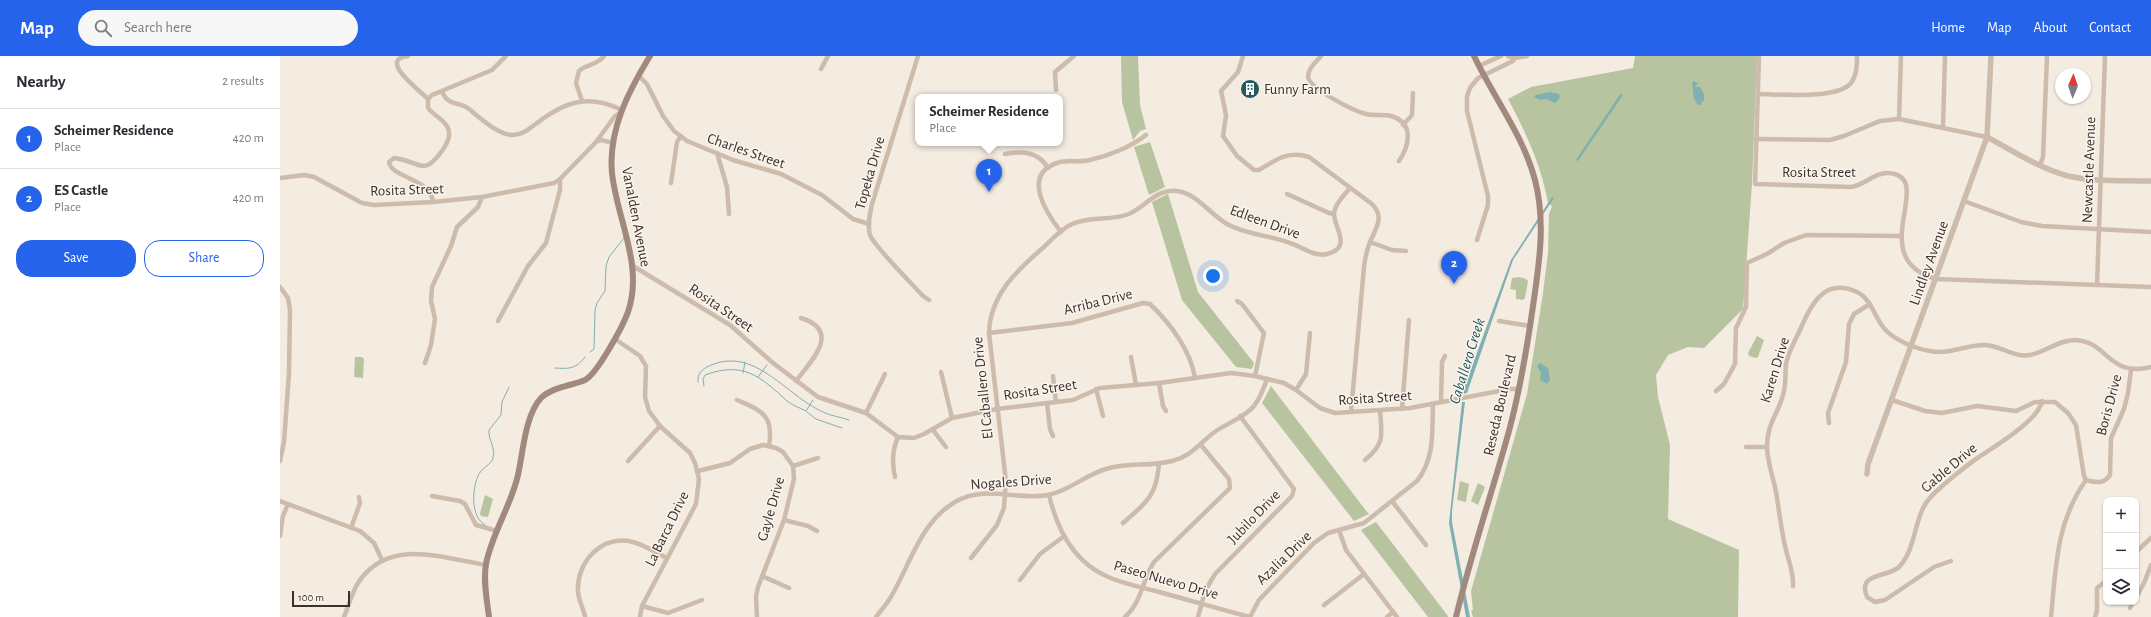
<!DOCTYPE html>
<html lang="en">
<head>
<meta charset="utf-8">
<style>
	:root { --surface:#fff; --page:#f7f7f7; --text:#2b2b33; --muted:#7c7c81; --line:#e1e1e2; --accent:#2563eb }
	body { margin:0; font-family:"Alegreya Sans",sans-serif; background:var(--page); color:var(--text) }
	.controls { position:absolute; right:12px; bottom:12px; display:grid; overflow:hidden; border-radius:8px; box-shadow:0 1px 3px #0004 }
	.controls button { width:36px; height:36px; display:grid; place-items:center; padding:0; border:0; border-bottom:1px solid var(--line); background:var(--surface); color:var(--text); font:20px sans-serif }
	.compass { position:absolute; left:1775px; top:12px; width:36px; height:36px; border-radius:50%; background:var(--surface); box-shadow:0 1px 3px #0004; rotate:2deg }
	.scale { position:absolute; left:12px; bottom:10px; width:58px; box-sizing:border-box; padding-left:4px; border:2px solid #3b302b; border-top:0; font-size:11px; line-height:14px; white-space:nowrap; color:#3b302b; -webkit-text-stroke:3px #fbf5ee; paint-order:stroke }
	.you { position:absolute; left:933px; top:220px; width:14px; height:14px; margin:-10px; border:3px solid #fff; border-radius:50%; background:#1a73e8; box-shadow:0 0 0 6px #1a73e833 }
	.badge { display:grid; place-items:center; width:26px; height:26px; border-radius:50%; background:var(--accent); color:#fff; font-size:13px; font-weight:700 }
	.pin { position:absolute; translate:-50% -33px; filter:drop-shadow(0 1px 2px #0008) }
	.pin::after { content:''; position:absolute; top:21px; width:14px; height:12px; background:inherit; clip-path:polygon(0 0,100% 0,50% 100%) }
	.popup { position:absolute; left:635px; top:38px; width:148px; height:52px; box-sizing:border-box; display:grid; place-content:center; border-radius:8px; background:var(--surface); filter:drop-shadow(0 1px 3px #0005); font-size:13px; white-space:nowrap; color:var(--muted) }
	.popup b { font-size:15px; color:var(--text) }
	.popup::after { content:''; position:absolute; left:50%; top:100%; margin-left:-8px; border:8px solid transparent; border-top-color:var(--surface) }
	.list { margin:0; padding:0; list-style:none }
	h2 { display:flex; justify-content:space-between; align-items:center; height:52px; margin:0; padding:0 16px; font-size:17px }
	h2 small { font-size:13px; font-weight:400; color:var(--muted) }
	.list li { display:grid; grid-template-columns:26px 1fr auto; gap:12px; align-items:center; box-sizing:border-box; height:60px; padding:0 16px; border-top:1px solid var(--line) }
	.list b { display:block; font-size:15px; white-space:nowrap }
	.list p { margin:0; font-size:13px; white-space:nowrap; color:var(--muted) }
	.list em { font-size:13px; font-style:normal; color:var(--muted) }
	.actions { display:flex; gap:8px; padding:12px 16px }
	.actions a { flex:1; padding:9px 0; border:1px solid var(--accent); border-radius:16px; text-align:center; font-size:14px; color:var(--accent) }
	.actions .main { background:var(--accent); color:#fff }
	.icon { flex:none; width:22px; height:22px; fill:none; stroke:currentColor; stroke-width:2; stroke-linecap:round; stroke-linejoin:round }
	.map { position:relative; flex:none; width:1871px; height:561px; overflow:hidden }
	header { display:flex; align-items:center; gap:24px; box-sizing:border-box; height:56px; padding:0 20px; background:var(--accent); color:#fff }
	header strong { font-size:19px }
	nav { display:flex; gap:22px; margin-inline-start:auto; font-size:14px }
	.search { width:280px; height:36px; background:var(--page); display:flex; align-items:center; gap:10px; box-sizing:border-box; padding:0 14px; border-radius:22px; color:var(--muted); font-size:15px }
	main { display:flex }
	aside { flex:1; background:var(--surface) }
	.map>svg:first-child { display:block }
	.green { fill:#b8c4a0 }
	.water { fill:#7fb0b2 }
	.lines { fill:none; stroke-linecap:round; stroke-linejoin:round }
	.stream { stroke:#7fb0b2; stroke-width:1 }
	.minor { stroke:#cdbbac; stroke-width:4.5 }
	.tertiary { stroke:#cdbbac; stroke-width:5.5 }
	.secondary { stroke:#a18a7d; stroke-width:6 }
	.labels { text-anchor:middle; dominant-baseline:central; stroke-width:3; stroke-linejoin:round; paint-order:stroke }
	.poi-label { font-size:15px; fill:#3b302b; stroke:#fbf5ee; text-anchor:start }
	.street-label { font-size:15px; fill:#3b302b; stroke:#fbf5ee }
	.water-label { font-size:16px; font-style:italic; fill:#1f5a5e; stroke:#fbf5ee }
</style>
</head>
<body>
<header>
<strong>Map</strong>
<div class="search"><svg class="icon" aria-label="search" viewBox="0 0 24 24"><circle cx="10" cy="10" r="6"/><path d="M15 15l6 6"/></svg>Search here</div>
<nav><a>Home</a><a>Map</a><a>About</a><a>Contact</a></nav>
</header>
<main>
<aside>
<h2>Nearby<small>2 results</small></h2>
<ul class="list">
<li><span class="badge">1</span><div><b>Scheimer Residence</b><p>Place</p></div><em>420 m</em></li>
<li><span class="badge">2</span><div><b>ES Castle</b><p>Place</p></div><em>420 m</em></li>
</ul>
<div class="actions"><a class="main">Save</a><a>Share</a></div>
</aside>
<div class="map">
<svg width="1871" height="561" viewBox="0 0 1871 561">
	<rect width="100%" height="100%" fill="#f4ebe1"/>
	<g class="green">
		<path d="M841 0H858L860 49 866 73 860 75 853 84 842 46Z"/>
		<path d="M1355 0H1477L1472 128 1463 253 1424 292 1408 291 1388 299 1376 319 1378 341 1390 389 1388 463 1459 494 1458 561H1193L1191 555 1193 554 1191 535 1247 338 1263 237 1268 197 1269 158 1272 150 1268 147C1261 108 1246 77 1228 43L1251 31 1353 12Z"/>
		<path d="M870 86 885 131 869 139 854 91Z"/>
		<path d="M888 138 918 236 974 307 972 313 956 311 902 244 872 146Z"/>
		<path d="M1239 221 1246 223 1248 225 1245 242 1243 244 1236 243V234L1230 233 1232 222Z"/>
		<path d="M1477 280 1484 284 1478 301 1476 302 1469 300 1468 297Z"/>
		<path d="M75 301H82L84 303 83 322 74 321Z"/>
		<path d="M991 330 1087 456 1089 458 1074 465 982 347Z"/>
		<path d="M1180 425 1189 428 1186 446 1177 444Z"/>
		<path d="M1198 427 1205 431 1198 449 1191 445Z"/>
		<path d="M205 439 213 443 208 461 201 460 200 457Z"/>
		<path d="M1096 466 1168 560V561H1148L1081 474Z"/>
	</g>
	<g class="water">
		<path d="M1414 25 1418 27 1415 31H1420L1424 38V44L1420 49H1418L1414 43 1412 27Z"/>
		<path d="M1270 36 1279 38 1280 41 1277 46 1274 47 1266 43 1260 44 1254 41 1256 39Z"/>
		<path d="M1341 37 1343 39 1298 105 1296 104 1299 99Z"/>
		<path d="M1272 141 1274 142 1233 204 1187 337 1184 338 1183 335 1231 204Z"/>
		<path d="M1260 307 1268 312 1270 324 1267 328 1260 324 1261 317 1257 310Z"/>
		<path d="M1182 346H1185L1172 455V466L1190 561H1186L1169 467Z"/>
	</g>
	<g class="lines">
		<g class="stream">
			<path d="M310 296 314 293 315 254 317 247 325 235 326 210 329 201 344 182"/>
			<path d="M275 312C289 313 296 313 305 301"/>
			<path d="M463 317 465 306"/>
			<path d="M478 321 487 309"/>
			<path d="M418 326C417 318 422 313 429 310 475 289 506 340 543 356 551 360 561 361 569 364"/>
			<path d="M424 330 423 323 425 319C463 305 480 320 507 345 512 349 520 352 526 355L533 344"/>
			<path d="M527 356 536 363 562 372"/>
			<path d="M205 469C190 461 192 431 199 418 203 411 211 409 213 402 216 392 208 384 209 374L221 359 222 346 229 331"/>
		</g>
		<g class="minor">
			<path d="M128 0C97 3 140 35 148 43"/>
			<path d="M638 0 592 148C590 158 587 170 590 179 594 190 633 229 643 240L649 244"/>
			<path d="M963 0 958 16 941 35 946 59 943 80 957 100 974 114H979C996 104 1008 94 1029 101L1092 148C1105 161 1096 172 1090 186 1087 194 1085 202 1084 211L1071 356"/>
			<path d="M1041 0C1036 6 1028 12 1028 21 1030 33 1074 55 1086 58 1094 60 1103 58 1111 60 1135 67 1129 90 1119 105"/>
			<path d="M1228 0 1234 2 1247 0"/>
			<path d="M1479 0 1475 128 1571 131C1585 129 1595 116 1608 117 1659 120 1582 202 1656 223L1871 231"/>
			<path d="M1199 10 1221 0"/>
			<path d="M541 13 548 0"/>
			<path d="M359 20 367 28 383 60 394 75 407 85 453 104 501 118 542 139 573 163 589 168"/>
			<path d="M776 34 775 16 794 0"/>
			<path d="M162 36C170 52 178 44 189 53 200 62 218 79 233 79 243 79 250 72 257 67 286 45 308 38 342 54"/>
			<path d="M1478 38C1498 38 1557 44 1571 27 1577 19 1577 9 1577 0"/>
			<path d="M302 45 296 27 299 15C306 8 318 9 324 0"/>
			<path d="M1619 63 1621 0"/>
			<path d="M1123 69 1132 59 1133 37"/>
			<path d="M1663 71 1665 0"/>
			<path d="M1476 83 1550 84 1564 80 1600 65 1619 63 1707 81"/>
			<path d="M316 86 321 84 333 87"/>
			<path d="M437 97 447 131 449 158"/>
			<path d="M725 98C742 95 758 95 768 112"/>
			<path d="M1760 109 1763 101 1767 0"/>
			<path d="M0 122 24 119 34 121 82 147 94 149 153 146 202 141 274 127 280 123 316 86 335 60 341 56"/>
			<path d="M391 127 397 86 401 80"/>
			<path d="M1007 138 1049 157 1054 158"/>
			<path d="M1684 145 1741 166 1762 170 1871 176"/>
			<path d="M153 146C151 122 111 122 109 106L114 102C141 105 143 123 164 92 168 86 171 79 168 72 164 63 154 60 148 52V43L152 39 212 14 226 0"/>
			<path d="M781 176C767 158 741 119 777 107 787 103 799 107 810 104 828 100 851 91 866 79"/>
			<path d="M1197 184 1208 149V140L1187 55V40L1190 32 1198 22 1233 5 1234 2"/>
			<path d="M1090 186 1112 194 1126 195"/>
			<path d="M353 210 450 269 493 307 538 341 586 357 618 381 634 382 644 378 672 362 717 353 793 344 820 332 879 327 951 317 975 320 1004 327 1016 334 1040 352 1055 357 1130 352 1230 333H1239"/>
			<path d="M1817 229 1825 0"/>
			<path d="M0 231 8 242 10 254 9 317 4 386 0 405"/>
			<path d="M957 245 962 248 984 277 975 320"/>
			<path d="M218 265 248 210 266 187 280 134V123"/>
			<path d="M1219 265 1250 270"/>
			<path d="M709 277 792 267 863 247 870 248C890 267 911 295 915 322"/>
			<path d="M335 283 360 300 366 310 365 341 369 355 380 370 410 397 415 407 419 423 416 448 362 550 360 561"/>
			<path d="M851 301 856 329"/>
			<path d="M145 307 151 289 155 263 151 245 152 231 171 190 177 171 198 151 202 141"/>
			<path d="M661 316 672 362"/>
			<path d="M773 320 776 346"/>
			<path d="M516 325C530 306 563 275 521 262"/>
			<path d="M879 327 883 350 886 355"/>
			<path d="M816 333 823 360"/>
			<path d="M1016 334 1026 318 1030 277"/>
			<path d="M1436 335 1444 328 1455 308 1456 272 1466 251 1467 207 1487 198 1504 187 1526 179 1620 180"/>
			<path d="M457 344C482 355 494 359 489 390"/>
			<path d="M1612 344 1645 355 1662 357 1697 350 1736 355 1755 346H1775L1788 357 1796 369 1804 420 1806 424C1816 427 1824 428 1830 419L1831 382 1844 353 1848 337 1851 314"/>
			<path d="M1161 346 1162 306 1165 300"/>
			<path d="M767 347 770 373 773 380"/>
			<path d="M1122 353 1129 264"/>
			<path d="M586 357 605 318"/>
			<path d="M1549 367 1548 357 1566 306 1569 268 1574 258 1590 248"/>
			<path d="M653 374 666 391"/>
			<path d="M1466 391H1487"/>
			<path d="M1085 404C1105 388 1102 379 1100 355"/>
			<path d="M348 405 380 370"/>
			<path d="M513 410 538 402"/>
			<path d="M418 415 450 407 470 393 483 389 496 392 503 396 513 410 514 423 504 464 478 531 476 540 477 561"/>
			<path d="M615 421C612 406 612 395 618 381"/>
			<path d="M769 439C777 473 793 505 826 520 843 528 861 531 879 536 909 544 939 553 970 561"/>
			<path d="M152 440 180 445 185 448 196 469 217 475"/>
			<path d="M0 445 80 475 94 487 102 504"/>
			<path d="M1112 445 1146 489"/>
			<path d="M504 464 528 470 537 475"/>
			<path d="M843 467C866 447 877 440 879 407"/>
			<path d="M71 472 80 447 79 441"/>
			<path d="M1059 474 1066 494 1117 561"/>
			<path d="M0 480 3 460 8 448"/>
			<path d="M1856 496 1871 482"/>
			<path d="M691 502 717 469 724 452 725 437 726 426 709 277C710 239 737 214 764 191 772 183 781 173 792 168 810 160 831 165 849 158 865 151 877 132 897 135 916 137 930 158 947 168 966 179 990 179 1010 187 1022 191 1034 201 1047 198 1073 192 1054 171 1054 158 1055 148 1064 139 1070 132"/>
			<path d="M1671 505 1654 511 1605 544 1595 546 1587 541C1577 516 1607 522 1619 511 1634 495 1634 471 1643 452 1648 441 1659 433 1668 425 1678 417 1688 408 1699 401 1715 390 1758 365 1762 345"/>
			<path d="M482 520 509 532"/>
			<path d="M740 524 760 498 783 481"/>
			<path d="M1513 530C1514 516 1508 504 1505 490 1501 472 1499 454 1496 436 1493 420 1487 406 1487 390 1487 366 1500 356 1504 335 1506 326 1505 317 1506 308 1508 297 1514 287 1519 276 1530 252 1542 220 1577 236 1590 242 1594 259 1603 271 1613 284 1634 292 1650 295 1669 299 1685 289 1704 289 1720 289 1734 302 1750 299 1766 296 1778 284 1795 284 1828 285 1828 322 1871 311"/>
			<path d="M1856 542 1864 527 1871 509"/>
			<path d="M1044 549 1084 518"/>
			<path d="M362 550 388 557 422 544"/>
			<path d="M1850 552 1853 546"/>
			<path d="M305 560C303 552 299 545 298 536 296 506 322 478 353 486 365 489 376 497 387 502"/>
			<path d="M64 561C69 549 72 535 80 524 111 482 163 502 206 509"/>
			<path d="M596 561C601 554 608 547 612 539 631 506 641 466 675 446 705 428 737 445 768 439 789 435 805 419 826 413 847 406 870 411 892 405 914 399 919 387 936 375 948 367 965 361 974 350 980 342 984 332 987 323"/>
			<path d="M845 561C862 546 862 524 874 506L950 432 949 423 921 389"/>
			<path d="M918 561 925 535 935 518 1012 440 1014 433 960 360"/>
			<path d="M970 561 979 544 1034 487 1048 477 1084 467 1137 425C1155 402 1152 376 1153 348"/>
			<path d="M1107 561 1113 556"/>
			<path d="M1771 561C1776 511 1776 466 1806 424"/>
			<path d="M1815 561 1817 555V532L1826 525"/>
		</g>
		<g class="tertiary">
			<path d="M1707 81C1733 95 1759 112 1788 120 1814 126 1844 124 1871 125"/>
			<path d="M1587 418 1588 408 1707 81 1711 0"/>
		</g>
		<g class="secondary">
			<path d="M209 561C207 544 203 525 206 508 212 477 231 450 238 419 243 397 245 359 261 342 272 331 291 330 305 324 317 318 343 270 348 256 364 209 337 164 332 117 328 75 348 36 370 0"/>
			<path d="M1176 561C1191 498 1212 437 1229 375 1240 334 1247 292 1253 250 1259 208 1266 167 1255 124 1243 79 1214 42 1194 0"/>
		</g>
	</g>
	<defs>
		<symbol id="building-disc" viewBox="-11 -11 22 22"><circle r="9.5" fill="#1f5a5e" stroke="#fbf5ee"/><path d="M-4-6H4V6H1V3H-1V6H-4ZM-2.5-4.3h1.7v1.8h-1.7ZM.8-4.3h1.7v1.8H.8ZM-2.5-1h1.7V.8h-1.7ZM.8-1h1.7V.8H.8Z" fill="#fff"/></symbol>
	</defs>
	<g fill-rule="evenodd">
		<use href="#building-disc" x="959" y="22" width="22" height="22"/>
	</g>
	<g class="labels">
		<g class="poi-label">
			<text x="984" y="33">Funny Farm</text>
		</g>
		<g class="street-label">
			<text transform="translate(466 95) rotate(19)">Charles Street</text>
			<text transform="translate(1809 114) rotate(-88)">Newcastle Avenue</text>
			<text x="1539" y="116">Rosita Street</text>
			<text transform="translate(590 117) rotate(-74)">Topeka Drive</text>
			<text transform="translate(127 134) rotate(-2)">Rosita Street</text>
			<text transform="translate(356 161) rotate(79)">Vanalden Avenue</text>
			<text transform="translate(985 166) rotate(20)">Edleen Drive</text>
			<text transform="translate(1649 207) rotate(-70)">Lindley Avenue</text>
			<text transform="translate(818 246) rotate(-14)">Arriba Drive</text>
			<text transform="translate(441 252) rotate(34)">Rosita Street</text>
			<text transform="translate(1495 314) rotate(-73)">Karen Drive</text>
			<text transform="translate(703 332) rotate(-96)">El Caballero Drive</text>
			<text transform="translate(760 334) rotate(-9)">Rosita Street</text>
			<text transform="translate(1095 342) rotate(-4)">Rosita Street</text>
			<text transform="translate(1220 349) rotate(-77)">Reseda Boulevard</text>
			<text transform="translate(1829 349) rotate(-75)">Boris Drive</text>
			<text transform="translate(1669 412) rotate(-40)">Gable Drive</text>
			<text transform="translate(731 426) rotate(-4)">Nogales Drive</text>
			<text transform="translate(491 453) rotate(-74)">Gayle Drive</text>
			<text transform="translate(974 461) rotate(-46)">Jubilo Drive</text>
			<text transform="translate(387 473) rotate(-64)">La Barca Drive</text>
			<text transform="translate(1004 502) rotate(-44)">Azalia Drive</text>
			<text transform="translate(886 524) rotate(16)">Paseo Nuevo Drive</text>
		</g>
		<g class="water-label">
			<text transform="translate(1187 305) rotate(-73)">Caballero Creek</text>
		</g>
	</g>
</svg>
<div class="controls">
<button>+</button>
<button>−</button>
<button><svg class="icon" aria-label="layers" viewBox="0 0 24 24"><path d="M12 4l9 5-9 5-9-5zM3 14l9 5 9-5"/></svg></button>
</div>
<svg class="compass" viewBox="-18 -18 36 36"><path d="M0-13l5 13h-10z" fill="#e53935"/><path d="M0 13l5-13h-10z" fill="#7c7c81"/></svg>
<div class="scale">100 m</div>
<div class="you"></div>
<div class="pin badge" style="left:709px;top:136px">1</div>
<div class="popup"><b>Scheimer Residence</b>Place</div>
<div class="pin badge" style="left:1174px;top:228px">2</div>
</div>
</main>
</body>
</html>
